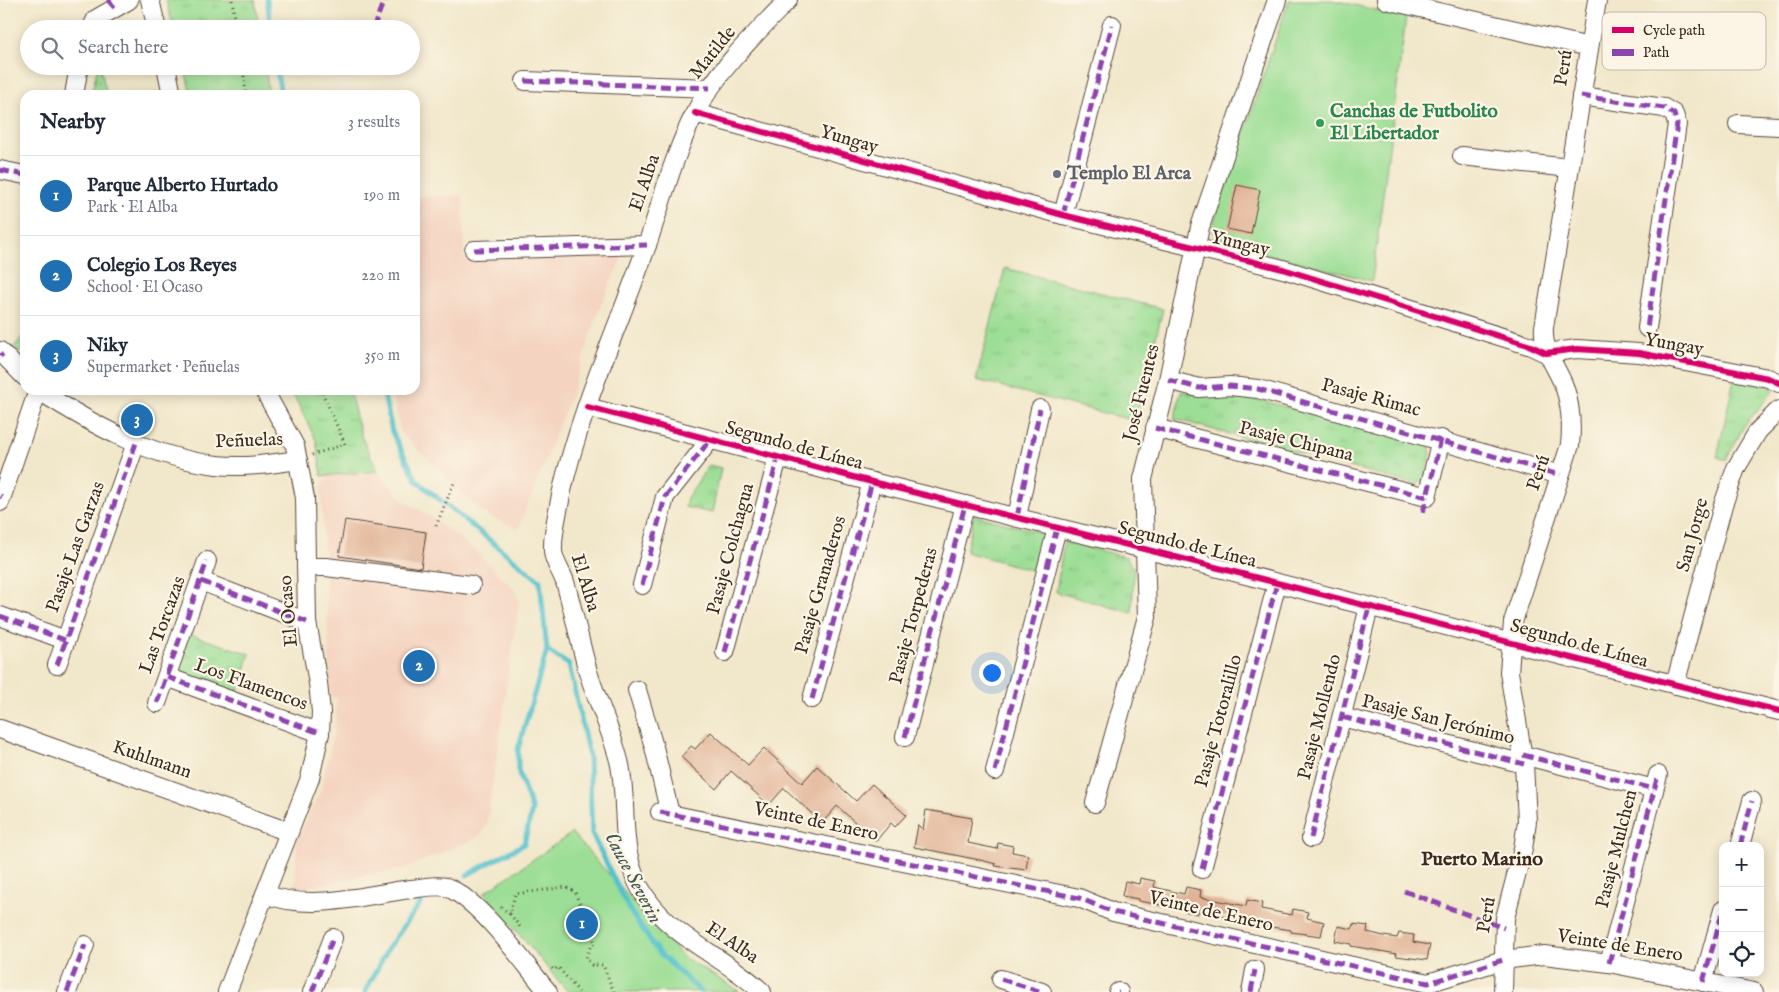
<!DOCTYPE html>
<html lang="en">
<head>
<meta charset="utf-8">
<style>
	:root { --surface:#fff; --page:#f2f2f3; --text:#1f2937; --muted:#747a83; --line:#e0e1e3; --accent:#1f6fb2 }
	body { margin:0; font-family:"IM FELL English",serif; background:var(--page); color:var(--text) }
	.controls { position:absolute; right:15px; bottom:15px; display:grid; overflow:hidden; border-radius:10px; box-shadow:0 2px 12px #0003 }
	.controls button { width:45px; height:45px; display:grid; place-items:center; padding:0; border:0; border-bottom:1px solid var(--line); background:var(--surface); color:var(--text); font:25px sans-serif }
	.you { position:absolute; left:991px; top:672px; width:18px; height:18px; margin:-12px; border:4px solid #fff; border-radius:50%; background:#1a73e8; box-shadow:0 0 0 8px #1a73e833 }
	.badge { display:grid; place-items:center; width:32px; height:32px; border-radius:50%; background:var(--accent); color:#fff; font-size:16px; font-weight:700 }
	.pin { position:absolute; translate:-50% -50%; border:2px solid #fff; box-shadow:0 1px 5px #0006 }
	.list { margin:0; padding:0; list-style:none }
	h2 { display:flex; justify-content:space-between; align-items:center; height:65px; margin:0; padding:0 20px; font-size:21px }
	h2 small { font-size:16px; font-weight:400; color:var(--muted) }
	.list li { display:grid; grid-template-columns:32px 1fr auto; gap:15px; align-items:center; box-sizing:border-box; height:80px; padding:0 20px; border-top:1px solid var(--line) }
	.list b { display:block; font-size:19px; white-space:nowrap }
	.list p { margin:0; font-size:16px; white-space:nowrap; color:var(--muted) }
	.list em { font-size:16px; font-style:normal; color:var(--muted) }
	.icon { flex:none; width:28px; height:28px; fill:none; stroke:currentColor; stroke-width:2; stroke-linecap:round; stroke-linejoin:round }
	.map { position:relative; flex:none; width:1779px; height:992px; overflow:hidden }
	.search { position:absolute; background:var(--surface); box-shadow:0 2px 12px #0003; left:20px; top:20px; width:400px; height:55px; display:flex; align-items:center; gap:12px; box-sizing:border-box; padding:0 18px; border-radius:28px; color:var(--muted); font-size:19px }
	.panel { position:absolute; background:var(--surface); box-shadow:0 2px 12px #0003; left:20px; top:90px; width:400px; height:305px; border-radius:15px }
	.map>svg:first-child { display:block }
	.built { fill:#f4d3c0 }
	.grass { fill:url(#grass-tufts); stroke:#6c845a }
	.park { fill:#9cde95; stroke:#6c845a }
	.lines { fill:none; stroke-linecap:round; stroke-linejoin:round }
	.stream { stroke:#55c2cd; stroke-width:5 }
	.building { fill:#e1b295 }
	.minor-casing { stroke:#564638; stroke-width:20 }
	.path { stroke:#564638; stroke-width:3; stroke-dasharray:1 4; stroke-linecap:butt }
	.minor { stroke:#fff; stroke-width:18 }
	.quiet { stroke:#8e44ad; stroke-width:5; stroke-dasharray:10 5; stroke-linecap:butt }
	.cycleway-casing { stroke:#fcf5e5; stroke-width:9 }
	.cycleway { stroke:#d6006c; stroke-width:6 }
	.leisure-dot { fill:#2e9e5b; stroke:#fcf5e5; stroke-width:2 }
	.worship-dot { fill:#6b7280; stroke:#fcf5e5; stroke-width:2 }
	.labels { text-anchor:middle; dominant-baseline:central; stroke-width:4.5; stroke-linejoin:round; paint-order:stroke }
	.street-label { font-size:19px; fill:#3b2a1e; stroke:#fcf5e5 }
	.leisure-label { font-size:19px; font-weight:bold; fill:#27864d; stroke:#fcf5e5; text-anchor:start }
	.worship-label { font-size:19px; font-weight:bold; fill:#5b616d; stroke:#fcf5e5; text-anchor:start }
	.neighbourhood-label { font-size:20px; font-weight:bold; fill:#3b2a1e; stroke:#fcf5e5 }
	.water-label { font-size:20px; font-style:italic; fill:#435853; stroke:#fcf5e5 }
	.key { fill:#fcf5e5; stroke:#c2b8a9; stroke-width:1 }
	.key-label { font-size:14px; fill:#3b2a1e }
</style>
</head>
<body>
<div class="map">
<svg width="1779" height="992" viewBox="0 0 1779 992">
	<defs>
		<pattern id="grass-tufts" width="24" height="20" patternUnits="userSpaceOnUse" patternTransform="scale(1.25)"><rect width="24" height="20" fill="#9cde95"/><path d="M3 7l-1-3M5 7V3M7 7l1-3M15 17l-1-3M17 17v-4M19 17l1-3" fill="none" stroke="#87bf80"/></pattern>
	</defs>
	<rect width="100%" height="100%" fill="#fcf5e5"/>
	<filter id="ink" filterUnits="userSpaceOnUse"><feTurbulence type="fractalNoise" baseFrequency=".02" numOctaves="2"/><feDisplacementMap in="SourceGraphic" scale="10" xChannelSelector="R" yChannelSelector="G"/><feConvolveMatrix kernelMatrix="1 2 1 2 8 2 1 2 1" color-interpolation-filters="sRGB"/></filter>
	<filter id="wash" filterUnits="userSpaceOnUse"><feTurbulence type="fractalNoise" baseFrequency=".0096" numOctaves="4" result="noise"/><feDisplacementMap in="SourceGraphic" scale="20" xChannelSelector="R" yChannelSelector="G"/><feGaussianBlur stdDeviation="1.12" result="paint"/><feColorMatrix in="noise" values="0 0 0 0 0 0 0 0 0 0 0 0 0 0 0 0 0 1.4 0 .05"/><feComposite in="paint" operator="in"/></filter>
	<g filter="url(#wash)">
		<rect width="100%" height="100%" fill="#f1e7ca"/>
		<g class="built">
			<path d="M463 196 464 258 623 255 600 307 571 395 518 530 482 512 401 433 392 390H415V197Z"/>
			<path d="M378 471 403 500 434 519 474 550 514 589 519 601 487 823 482 834 472 840 403 869 295 889 297 839 321 790 335 727 337 698 331 697 321 486 328 476Z"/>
		</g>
		<g class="grass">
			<path d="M166 0H255L259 29H174Z"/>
			<path d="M98 66H100L107 95H91Z"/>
			<path d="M184 66H265L269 95H191Z"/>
			<path d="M1005 268 1163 309 1135 421 976 380Z"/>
			<path d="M25 333V356L14 347Z"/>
			<path d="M1734 379 1768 386 1773 391 1744 426 1726 460 1717 457Z"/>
			<path d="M291 390H349L362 438 378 471 322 476 316 440Z"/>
			<path d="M1181 392 1237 394 1429 445 1431 454 1423 481 1416 485 1174 419Z"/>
			<path d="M709 465 721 468 712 513 685 507 687 498Z"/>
			<path d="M974 515 1046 534 1038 572 966 552Z"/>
			<path d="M1064 542 1126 557 1134 568 1132 613 1056 592Z"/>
			<path d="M188 634 250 654 237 694 175 674Z"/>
		</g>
		<g class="park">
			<path d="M1289 0H1332L1406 17 1372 281 1218 241 1212 228Z"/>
			<path d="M572 833 682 956 740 992H568L484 893Z"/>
		</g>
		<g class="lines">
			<g class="stream">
				<path d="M267 0 271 29"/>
				<path d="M276 66 281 95"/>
				<path d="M383 390 392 432 417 481 540 581 547 650 518 749V770L532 810 524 844 467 875"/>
				<path d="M547 650 569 665 589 756 592 834 630 911 658 952 701 992"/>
				<path d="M365 992 387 950 426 895"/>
			</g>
		</g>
		<g id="blocks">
			<g class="building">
				<path d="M1237 185 1260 190 1251 234 1227 229Z"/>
				<path d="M345 520 426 532 421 568 339 556Z"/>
				<path d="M711 732 748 765 764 748 802 783 817 766 856 801 872 784 906 815 895 827 891 823 876 841 837 806 822 823 784 788 769 805 731 771 716 789 681 757 691 746 695 749Z"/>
				<path d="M926 810 972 818 968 843 997 849 998 843 1013 846 1012 852 1028 855 1026 870 995 866 996 864 980 860 914 847 918 825 923 830Z"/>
				<path d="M1140 878 1155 881 1154 887 1184 894 1186 887 1201 890 1200 897 1246 906 1247 900 1262 903 1261 909 1292 915 1293 909 1308 912 1307 918 1324 922 1321 936 1291 932V930L1245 923V921L1198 911V914L1183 911 1184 909 1138 901V899L1122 896 1125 881 1139 884Z"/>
				<path d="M1353 924 1368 926 1367 932 1384 936 1397 938 1399 933 1414 935 1413 942 1430 945 1427 960 1396 956 1397 954 1351 946V944L1335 941 1338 926 1352 929Z"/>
			</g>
		</g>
	</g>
	<g filter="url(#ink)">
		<use href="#blocks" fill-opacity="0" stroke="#564638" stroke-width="1"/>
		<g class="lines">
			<defs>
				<g id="minor">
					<path d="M150 0 157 29"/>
					<path d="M1386 0 1589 47"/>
					<path d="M91 29 96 19 129 0"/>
					<path d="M166 66 172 95"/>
					<path d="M525 81 710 88"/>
					<path d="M74 95 79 66"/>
					<path d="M1581 96 1664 108 1674 114 1677 124 1647 328"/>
					<path d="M695 113 1063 215 1283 269 1531 346 1546 353 1577 349 1639 353 1768 378 1779 383"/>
					<path d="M1738 124 1779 126"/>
					<path d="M1462 156 1569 168"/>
					<path d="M0 170 25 175"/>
					<path d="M1063 215 1112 25"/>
					<path d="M474 250 647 245"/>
					<path d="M0 351 25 377"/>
					<path d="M1168 380 1199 388 1230 386 1258 389 1560 475"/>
					<path d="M38 390C93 425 152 458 217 465 244 468 271 464 298 460"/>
					<path d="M587 407 872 482 1144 549 1779 711"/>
					<path d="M1155 428 1427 497 1441 439"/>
					<path d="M0 502 38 390"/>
					<path d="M1017 517 1040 409"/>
					<path d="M306 567H326L471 585"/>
					<path d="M201 581 307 622"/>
					<path d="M642 585 665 497 710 440"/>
					<path d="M0 616 65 640"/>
					<path d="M725 652 778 458"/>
					<path d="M57 665 136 443"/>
					<path d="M167 677 320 733"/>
					<path d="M1675 685 1723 505 1736 468 1758 431 1779 410"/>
					<path d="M637 690 654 747 670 814"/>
					<path d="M812 699 872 482"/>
					<path d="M157 703 207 561"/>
					<path d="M1342 717 1524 764"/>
					<path d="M0 729 289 832"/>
					<path d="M905 737 965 505"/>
					<path d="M1523 755 1654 789"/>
					<path d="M995 771 1057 528"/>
					<path d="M1095 803 1147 617 1143 479 1168 380 1200 227 1277 0"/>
					<path d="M660 812 1079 898 1113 912 1428 983 1503 960 1544 955 1609 963 1754 992"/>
					<path d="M1311 838 1369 607"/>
					<path d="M1740 846 1752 801"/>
					<path d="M1202 869 1277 583"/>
					<path d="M265 894C312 912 363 895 411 889 422 888 439 884 449 888 484 905 522 961 548 992"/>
					<path d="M1609 963 1658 775"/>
					<path d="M1001 979 1042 992"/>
					<path d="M1703 982 1723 910"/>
					<path d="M67 992 85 945"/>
					<path d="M227 992 310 778 320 733 321 712 318 683 307 622 305 498 295 446 264 390"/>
					<path d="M312 992 333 938"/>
					<path d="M762 992C726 957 674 940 645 896 617 854 629 811 620 765 614 737 598 703 589 675 580 644 574 612 565 582 561 570 554 563 553 551 552 532 558 513 561 495 580 409 618 328 647 245 662 201 674 154 695 113 716 72 756 33 788 0"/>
					<path d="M1118 992H1119"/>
					<path d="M1251 992 1255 970"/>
					<path d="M1503 992 1505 918 1523 849 1527 821 1524 764 1509 672 1513 622 1570 445C1572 425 1571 405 1564 386 1556 365 1542 352 1544 327L1597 0"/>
				</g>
			</defs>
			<use href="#minor" class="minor-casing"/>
			<g class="path">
				<path d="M232 0 237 29"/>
				<path d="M243 66 246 95"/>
				<path d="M312 455 345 444 321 390"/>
				<path d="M436 526 454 483"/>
				<path d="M501 907 510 914 515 894 566 887 575 892 595 943 590 947 586 958 592 965H603L614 992"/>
				<path d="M510 914 520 927"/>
				<path d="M552 968 554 970 558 967 579 992"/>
			</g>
			<use href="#minor" class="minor"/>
			<g class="quiet">
				<path d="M108 0 115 8"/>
				<path d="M373 29 384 0"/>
				<path d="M525 81 710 88"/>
				<path d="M1581 96 1664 108 1674 114 1677 124 1647 328"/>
				<path d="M0 170 25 175"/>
				<path d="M1063 215 1112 25"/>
				<path d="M474 250 647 245"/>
				<path d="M0 356 3 354"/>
				<path d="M1168 380 1199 388 1230 386 1258 389 1560 475"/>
				<path d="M1155 428 1427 497 1441 439"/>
				<path d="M0 496 2 497"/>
				<path d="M1423 512 1427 497"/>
				<path d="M1017 517 1040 409"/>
				<path d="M201 581 307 622"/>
				<path d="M642 585 665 497 710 440"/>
				<path d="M0 616 65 640"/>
				<path d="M725 652 778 458"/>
				<path d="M57 665 136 443"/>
				<path d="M167 677 320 733"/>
				<path d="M812 699 872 482"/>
				<path d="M157 703 207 561"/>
				<path d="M1342 717 1524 764"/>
				<path d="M905 737 965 505"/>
				<path d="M1523 755 1654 789"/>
				<path d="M995 771 1057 528"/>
				<path d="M660 812 1079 898 1113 912 1428 983 1503 960"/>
				<path d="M1311 838 1369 607"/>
				<path d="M1740 846 1752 801"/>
				<path d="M1202 869 1277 583"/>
				<path d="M1404 891 1504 928"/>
				<path d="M1609 963 1658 775"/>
				<path d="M1001 979 1042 992"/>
				<path d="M1703 982 1723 910"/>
				<path d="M67 992 85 945"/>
				<path d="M312 992 333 938"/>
				<path d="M1118 992H1119"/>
				<path d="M1251 992 1255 970"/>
			</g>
			<defs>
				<g id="cycleway">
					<path d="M695 113 1063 215 1283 269 1531 346 1546 353 1577 349 1639 353 1768 378 1779 383"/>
					<path d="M587 407 872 482 1144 549 1779 711"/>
				</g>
			</defs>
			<use href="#cycleway" class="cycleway-casing"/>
			<use href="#cycleway" class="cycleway"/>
		</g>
	</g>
	<circle class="leisure-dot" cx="1320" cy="123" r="5"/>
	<circle class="worship-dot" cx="1057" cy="174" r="5"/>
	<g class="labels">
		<g class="street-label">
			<text transform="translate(713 53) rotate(-51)">Matilde</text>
			<text transform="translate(1564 68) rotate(-81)">Perú</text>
			<text transform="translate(849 140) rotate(16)">Yungay</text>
			<text transform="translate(645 183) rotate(-71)">El Alba</text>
			<text transform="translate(1240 244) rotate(13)">Yungay</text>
			<text transform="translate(1674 345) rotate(10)">Yungay</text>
			<text transform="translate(1142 393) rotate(-76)">José Fuentes</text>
			<text transform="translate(1371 398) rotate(15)">Pasaje Rimac</text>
			<text transform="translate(249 441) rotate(-2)">Peñuelas</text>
			<text transform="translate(1296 442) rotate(14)">Pasaje Chipana</text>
			<text transform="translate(794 446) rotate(15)">Segundo de Línea</text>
			<text transform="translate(1539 473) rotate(-71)">Perú</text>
			<text transform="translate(1693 535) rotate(-75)">San Jorge</text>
			<text transform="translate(1187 545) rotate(14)">Segundo de Línea</text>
			<text transform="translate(76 547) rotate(-70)">Pasaje Las Garzas</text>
			<text transform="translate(731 549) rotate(-75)">Pasaje Colchagua</text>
			<text transform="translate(585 583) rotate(73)">El Alba</text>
			<text transform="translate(821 585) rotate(-74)">Pasaje Granaderos</text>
			<text transform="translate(289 611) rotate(-95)">El Ocaso</text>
			<text transform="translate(914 616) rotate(-75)">Pasaje Torpederas</text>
			<text transform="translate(163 625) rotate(-70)">Las Torcazas</text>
			<text transform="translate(1579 644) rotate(15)">Segundo de Línea</text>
			<text transform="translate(251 685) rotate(20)">Los Flamencos</text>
			<text transform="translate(1320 717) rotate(-76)">Pasaje Mollendo</text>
			<text transform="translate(1438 720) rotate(14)">Pasaje San Jerónimo</text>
			<text transform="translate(1219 721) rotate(-75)">Pasaje Totoralillo</text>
			<text transform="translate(152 760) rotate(19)">Kuhlmann</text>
			<text transform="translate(816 822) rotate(12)">Veinte de Enero</text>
			<text transform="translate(1617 849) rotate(-76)">Pasaje Mulchen</text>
			<text transform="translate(1211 912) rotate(13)">Veinte de Enero</text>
			<text transform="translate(1487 915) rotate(-80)">Perú</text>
			<text transform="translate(732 943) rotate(34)">El Alba</text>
			<text transform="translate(1620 946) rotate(9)">Veinte de Enero</text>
		</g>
		<g class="leisure-label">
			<text x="1330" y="112">Canchas de Futbolito<tspan x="1330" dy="22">El Libertador</tspan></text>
		</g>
		<g class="worship-label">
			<text x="1067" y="174">Templo El Arca</text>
		</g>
		<g class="neighbourhood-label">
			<text x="1482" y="859">Puerto Marino</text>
		</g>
		<g class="water-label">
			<text transform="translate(633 878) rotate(62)">Cauce Severin</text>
		</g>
	</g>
	<rect x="1602" y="12" width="164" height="58" rx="8" class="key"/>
	<rect x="1612" y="27" width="22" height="6" fill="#d6006c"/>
	<rect x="1612" y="49" width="22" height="7" fill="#8e44ad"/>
	<g class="key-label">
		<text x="1643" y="35">Cycle path</text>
		<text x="1643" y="57">Path</text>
	</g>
</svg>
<div class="controls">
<button>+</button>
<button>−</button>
<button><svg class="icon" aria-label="locate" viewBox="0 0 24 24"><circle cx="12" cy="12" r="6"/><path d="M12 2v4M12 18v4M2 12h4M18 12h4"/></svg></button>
</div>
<div class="you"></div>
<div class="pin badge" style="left:582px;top:924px">1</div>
<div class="pin badge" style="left:419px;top:666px">2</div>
<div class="pin badge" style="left:137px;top:420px">3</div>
<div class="search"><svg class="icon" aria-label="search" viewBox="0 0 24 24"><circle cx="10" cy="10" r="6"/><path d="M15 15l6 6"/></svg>Search here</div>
<section class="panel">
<h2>Nearby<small>3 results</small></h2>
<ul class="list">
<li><span class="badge">1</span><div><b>Parque Alberto Hurtado</b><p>Park · El Alba</p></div><em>190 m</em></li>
<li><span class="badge">2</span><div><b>Colegio Los Reyes</b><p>School · El Ocaso</p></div><em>220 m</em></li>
<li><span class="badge">3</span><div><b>Niky</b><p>Supermarket · Peñuelas</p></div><em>350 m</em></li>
</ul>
</section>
</div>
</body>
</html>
